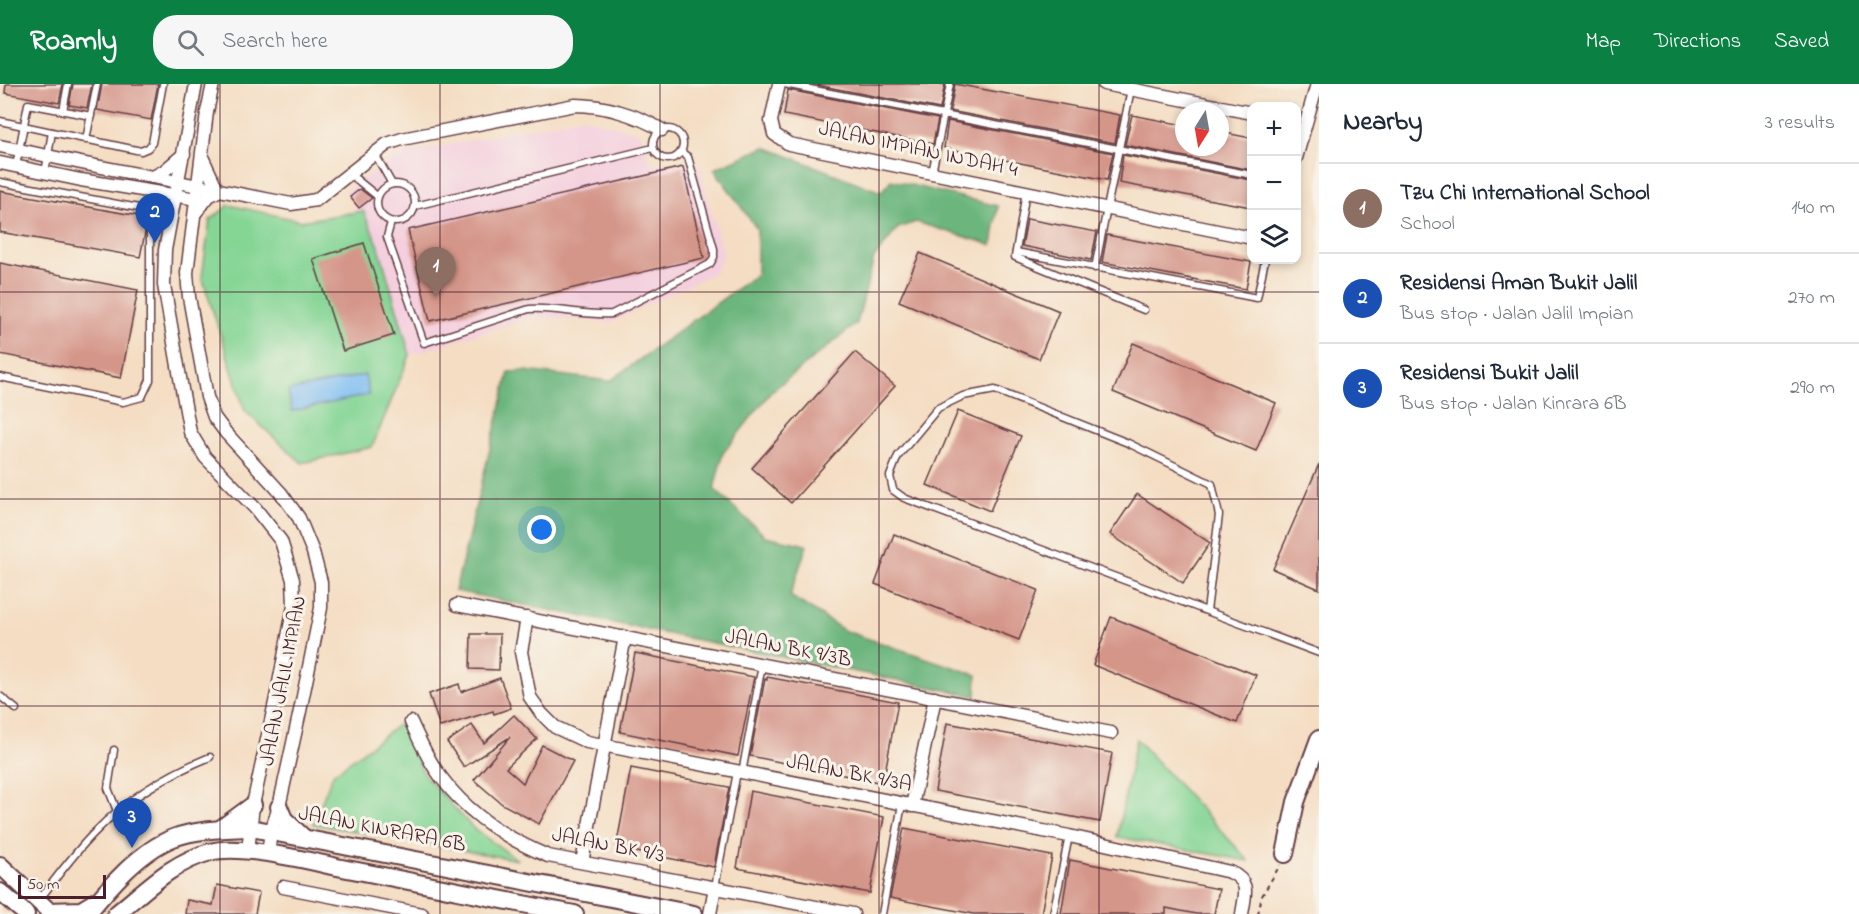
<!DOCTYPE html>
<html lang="en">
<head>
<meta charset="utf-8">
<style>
	:root { --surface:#fff; --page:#f6f6f7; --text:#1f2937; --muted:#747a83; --line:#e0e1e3; --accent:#0b8043 }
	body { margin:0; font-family:"Indie Flower",sans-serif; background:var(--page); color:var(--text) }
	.controls { position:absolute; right:18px; top:18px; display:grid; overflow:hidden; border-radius:12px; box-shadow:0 3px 9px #0003 }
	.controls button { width:54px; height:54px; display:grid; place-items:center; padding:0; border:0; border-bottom:2px solid var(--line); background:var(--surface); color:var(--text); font:30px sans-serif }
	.compass { position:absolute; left:1175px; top:18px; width:54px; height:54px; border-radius:50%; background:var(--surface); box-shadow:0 3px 9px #0003; rotate:191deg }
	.scale { position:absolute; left:18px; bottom:15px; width:88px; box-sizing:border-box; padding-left:6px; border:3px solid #4a1f2b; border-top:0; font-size:16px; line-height:21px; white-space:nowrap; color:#4a1f2b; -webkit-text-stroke:4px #f7f3e8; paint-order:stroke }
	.you { position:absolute; left:542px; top:446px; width:21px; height:21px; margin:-15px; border:4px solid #fff; border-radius:50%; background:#1a73e8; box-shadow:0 0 0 9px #1a73e833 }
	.badge { display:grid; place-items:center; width:39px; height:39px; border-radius:50%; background:var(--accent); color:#fff; font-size:20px; font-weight:700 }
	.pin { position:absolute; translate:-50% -50px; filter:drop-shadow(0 2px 3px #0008) }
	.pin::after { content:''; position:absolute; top:32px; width:21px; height:18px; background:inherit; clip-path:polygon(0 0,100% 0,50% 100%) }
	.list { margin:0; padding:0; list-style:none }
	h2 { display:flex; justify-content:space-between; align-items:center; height:78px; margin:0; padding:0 24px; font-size:26px }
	h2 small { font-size:20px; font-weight:400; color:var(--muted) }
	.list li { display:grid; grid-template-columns:39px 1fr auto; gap:18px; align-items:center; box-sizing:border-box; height:90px; padding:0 24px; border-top:2px solid var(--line) }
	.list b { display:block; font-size:22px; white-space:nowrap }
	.list p { margin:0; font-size:20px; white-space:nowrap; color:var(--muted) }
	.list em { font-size:20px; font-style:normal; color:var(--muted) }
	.icon { flex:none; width:33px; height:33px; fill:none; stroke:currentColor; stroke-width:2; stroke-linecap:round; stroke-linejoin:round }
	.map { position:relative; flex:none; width:1319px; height:830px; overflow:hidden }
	header { display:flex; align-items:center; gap:36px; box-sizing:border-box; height:84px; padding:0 30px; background:var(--accent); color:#fff }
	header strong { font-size:28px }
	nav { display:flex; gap:33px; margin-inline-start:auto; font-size:21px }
	.search { width:420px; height:54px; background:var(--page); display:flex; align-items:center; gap:15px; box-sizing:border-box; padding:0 21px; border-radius:24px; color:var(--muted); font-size:22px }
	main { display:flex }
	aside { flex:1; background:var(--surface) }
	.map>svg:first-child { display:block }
	.built { fill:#f4cfde }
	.green { fill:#85d595; stroke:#687a60; stroke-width:1.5 }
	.forest { fill:#6cb67e; stroke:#5b6a54; stroke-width:1.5 }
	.water { fill:#7ebef2; stroke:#646e8e; stroke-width:1.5 }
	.building { fill:#d5968a }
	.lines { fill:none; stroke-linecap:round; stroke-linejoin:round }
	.lane-casing { stroke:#643c42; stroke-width:9 }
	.street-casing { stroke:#643c42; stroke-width:15 }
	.secondary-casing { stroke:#643c42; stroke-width:20 }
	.path { stroke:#643c42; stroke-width:2; stroke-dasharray:4.5 4.5; stroke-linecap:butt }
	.lane { stroke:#fff; stroke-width:6 }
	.street { stroke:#fff; stroke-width:12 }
	.secondary { stroke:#fff; stroke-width:16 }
	.grid { fill:none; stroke:#4a1f2b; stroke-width:1.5; stroke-opacity:0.55 }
	.labels { text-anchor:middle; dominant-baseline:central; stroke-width:6; stroke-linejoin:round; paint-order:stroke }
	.street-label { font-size:21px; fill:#4a1f2b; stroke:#f7f3e8 }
</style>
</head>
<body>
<header>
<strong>Roamly</strong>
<div class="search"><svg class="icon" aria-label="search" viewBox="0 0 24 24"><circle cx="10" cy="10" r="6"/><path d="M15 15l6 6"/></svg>Search here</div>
<nav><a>Map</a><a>Directions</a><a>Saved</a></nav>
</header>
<main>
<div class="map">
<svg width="1319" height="830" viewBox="0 0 1319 830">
	<rect width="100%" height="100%" fill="#f7f3e8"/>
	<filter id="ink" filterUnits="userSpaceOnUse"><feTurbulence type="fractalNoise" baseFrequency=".0167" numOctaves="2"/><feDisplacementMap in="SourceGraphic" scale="12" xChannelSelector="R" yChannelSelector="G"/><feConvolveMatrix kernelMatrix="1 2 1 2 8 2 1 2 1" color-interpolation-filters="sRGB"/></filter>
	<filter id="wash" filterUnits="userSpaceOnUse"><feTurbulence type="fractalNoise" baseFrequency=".008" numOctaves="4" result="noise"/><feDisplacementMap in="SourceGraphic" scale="24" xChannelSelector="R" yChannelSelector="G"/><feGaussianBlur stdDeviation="1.35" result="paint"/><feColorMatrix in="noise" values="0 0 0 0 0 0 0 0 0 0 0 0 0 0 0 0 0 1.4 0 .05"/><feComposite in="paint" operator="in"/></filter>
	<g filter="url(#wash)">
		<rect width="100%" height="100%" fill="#f4ddc2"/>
		<path class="built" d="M582 33 640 49 651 80 699 82 723 170 715 188 610 239 535 232 410 271 372 363 302 379 245 327 202 193 210 136 229 121 301 137 357 126 345 107 399 71Z"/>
		<g class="green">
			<path d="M229 121 301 137 363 127 378 160 410 271 372 363 302 379 245 327 202 193 210 136Z"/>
			<path d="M401 639 425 692 473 744 518 776 313 740 333 690Z"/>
			<path d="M1136 655 1249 777 1117 753Z"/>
		</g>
		<path class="forest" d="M765 63 881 108 891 96 998 122 992 161 916 138 898 144 874 174 857 239 771 308 723 369 714 405 765 452 807 461 790 512 845 547 977 591 976 612 455 507 509 288 525 287 610 297 757 190V145L714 85Z"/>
		<path class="water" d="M365 291 369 311 292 327 288 307Z"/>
		<g id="blocks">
			<g class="building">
				<path d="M6 0H63L59 19 5 9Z"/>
				<path d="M73 0H92L87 24 69 21Z"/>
				<path d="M102 0H158L151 36 97 26Z"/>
				<path d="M812 0H945L940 25Z"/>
				<path d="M955 0 1120 31 1115 59 950 27Z"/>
				<path d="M788 6 938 35 933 60 784 31Z"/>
				<path d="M1132 31 1184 41V63H1220V48L1251 54V86L1125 61Z"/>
				<path d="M948 37 1113 69 1107 96 944 64Z"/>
				<path d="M1123 71 1251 96V123L1119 99Z"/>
				<path d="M683 83 704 174 430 237 408 146Z"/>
				<path d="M360 105 372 114 359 124 350 113Z"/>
				<path d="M0 107 144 133 145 149 140 173 0 148Z"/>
				<path d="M1027 135 1097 148 1091 176 1022 162Z"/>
				<path d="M1107 151 1251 178 1246 205 1102 178Z"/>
				<path d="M364 159 394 251 343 267 313 175Z"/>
				<path d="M920 169 1059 227 1039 275 899 217Z"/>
				<path d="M0 179 138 206 121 294 0 270Z"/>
				<path d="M1133 259 1276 319 1256 367 1113 308Z"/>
				<path d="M855 268 895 302 791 419 752 384Z"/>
				<path d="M958 327 1021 352 990 427 927 401Z"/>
				<path d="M1319 380V505L1273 485Z"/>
				<path d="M1137 410 1210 459 1183 499 1110 450Z"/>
				<path d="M894 450 1038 506 1019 556 875 500Z"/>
				<path d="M1111 533 1256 591 1237 639 1093 581Z"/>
				<path d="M471 550H500L499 586 470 585Z"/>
				<path d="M635 569 754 593 738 672 620 648Z"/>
				<path d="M767 593 898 618 883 699 750 672 765 595 767 596Z"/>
				<path d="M500 594 511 624 494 630 493 627 440 643 429 610 459 600 461 608Z"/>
				<path d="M514 631 537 655 506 684 523 699 542 661 573 677 539 740 502 720 474 696 510 653 464 683 447 658 472 641 484 659Z"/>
				<path d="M947 639 1112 669 1100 738 935 707Z"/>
				<path d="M631 684 729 703 714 783 616 764Z"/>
				<path d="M750 707 884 733 870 809 737 784Z"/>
				<path d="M904 744 1052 772 1041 830H974L890 814Z"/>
				<path d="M1070 776 1219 805 1214 830H1196L1166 824V830H1061Z"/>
				<path d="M217 801 259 809 255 830H185L187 816 213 821Z"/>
			</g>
		</g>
	</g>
	<g filter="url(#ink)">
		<use href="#blocks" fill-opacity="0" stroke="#643c42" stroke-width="1.5"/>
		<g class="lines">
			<defs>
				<g id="lane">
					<path d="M784 0 1252 91"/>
					<path d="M63 27 68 0"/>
					<path d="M0 37 141 67 148 64 152 59 163 0"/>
					<circle cx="668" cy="60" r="15"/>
					<path d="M86 56 97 0"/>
					<path d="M375 70 392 100"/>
					<path d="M16 82 28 20 91 32"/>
					<path d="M45 89 52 48"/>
					<path d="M932 89 950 0"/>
					<path d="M350 90 377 112"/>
					<path d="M0 98 144 125 150 132V296L142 313 123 318 0 293"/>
					<circle cx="396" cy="119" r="19"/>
					<path d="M1026 108 1015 173 1144 226"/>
					<path d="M415 122 653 64"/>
					<path d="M391 138 387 153 424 259 529 225C557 223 584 232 612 230L710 180 714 173V165L688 73 681 68"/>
					<path d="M1016 168 1257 214 1265 176"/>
					<path d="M1095 184 1131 5"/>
					<path d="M1207 527 1219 431 1212 400 1128 359 995 306 963 312 938 324 898 372 890 392 893 406 904 414 1319 569"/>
					<path d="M0 612 16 625"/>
					<path d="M114 666 108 704 117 727"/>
					<path d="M742 689 762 581"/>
					<path d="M715 803 737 688"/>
					<path d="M39 816C57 793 74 769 95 748 127 715 168 690 210 673"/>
					<path d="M882 830 902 720"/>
					<path d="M1053 830 1069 752"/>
				</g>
				<g id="street">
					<path d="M196 0 165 166 164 201 182 305 190 348 205 373 255 424 281 457 293 496 294 522 277 609 253 721 248 767"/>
					<path d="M213 0 207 28 187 189 189 213 207 313 214 333 226 349 281 409 299 434 313 468 321 498V524L300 627 279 723 271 747 268 770"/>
					<path d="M779 0 771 37 774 50 789 60 1252 154"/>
					<path d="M1104 0 1252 29"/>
					<path d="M0 62 81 79 291 120 316 116 387 60 402 55 575 21C604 21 637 31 662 46"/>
					<path d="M1296 74 1317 0"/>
					<path d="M0 79 81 96 197 115"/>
					<path d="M153 93 164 87 184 70"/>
					<path d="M196 128 209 112 218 107 203 75"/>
					<path d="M457 521 1111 649"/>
					<path d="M527 534 521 568 530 613 541 629 555 643 587 658 1069 752 1230 788C1251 798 1245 810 1242 830"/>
					<path d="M411 638C418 653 425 669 434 683 461 725 502 753 548 772L853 830"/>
					<path d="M912 722 935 614"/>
					<path d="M582 778 625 553"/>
					<path d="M283 803 422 830"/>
					<path d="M710 830 715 803"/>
				</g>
				<g id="secondary">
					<path d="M279 723 284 735 303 753"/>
					<path d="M220 745 253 721"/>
					<path d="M1285 770 1296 718 1319 655"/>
					<path d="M0 781 52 830"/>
					<path d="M0 808 26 830"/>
					<path d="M48 827 81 826 96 817"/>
					<path d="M87 830C109 803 140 767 173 754 196 745 226 745 251 744L694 830"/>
					<path d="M116 830C147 805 171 779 210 768 240 760 305 776 337 783 416 798 495 815 575 830"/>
				</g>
			</defs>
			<use href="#lane" class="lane-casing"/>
			<use href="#street" class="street-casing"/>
			<use href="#secondary" class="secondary-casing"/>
			<path class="path" d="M1258 830 1262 812 1280 781"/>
			<use href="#lane" class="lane"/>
			<use href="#street" class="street"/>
			<use href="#secondary" class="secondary"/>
		</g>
	</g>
	<path class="grid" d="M220 0V830M440 0V830M660 0V830M879 0V830M1099 0V830M0 208H1319M0 415H1319M0 622H1319"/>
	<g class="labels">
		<g class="street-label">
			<text transform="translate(918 66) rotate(12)">JALAN IMPIAN INDAH 4</text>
			<text transform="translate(788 565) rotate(11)">JALAN BK 9/3B</text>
			<text transform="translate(284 597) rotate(-79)">JALAN JALIL IMPIAN</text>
			<text transform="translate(849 690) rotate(11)">JALAN BK 9/3A</text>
			<text transform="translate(382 746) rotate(11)">JALAN KINRARA 6B</text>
			<text transform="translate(608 762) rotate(11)">JALAN BK 9/3</text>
		</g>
	</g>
</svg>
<div class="controls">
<button>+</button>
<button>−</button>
<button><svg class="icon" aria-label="layers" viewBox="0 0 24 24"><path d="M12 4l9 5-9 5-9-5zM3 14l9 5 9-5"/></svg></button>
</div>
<svg class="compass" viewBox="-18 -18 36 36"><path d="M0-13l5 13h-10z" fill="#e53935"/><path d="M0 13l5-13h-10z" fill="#747a83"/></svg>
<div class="scale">50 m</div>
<div class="you"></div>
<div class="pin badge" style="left:436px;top:213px;background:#8d6e63">1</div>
<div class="pin badge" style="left:155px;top:159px;background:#1a4fb4">2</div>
<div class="pin badge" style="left:132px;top:764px;background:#1a4fb4">3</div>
</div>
<aside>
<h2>Nearby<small>3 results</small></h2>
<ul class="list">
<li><span class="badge" style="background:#8d6e63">1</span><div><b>Tzu Chi International School</b><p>School</p></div><em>140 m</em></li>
<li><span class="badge" style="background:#1a4fb4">2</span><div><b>Residensi Aman Bukit Jalil</b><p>Bus stop · Jalan Jalil Impian</p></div><em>270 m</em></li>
<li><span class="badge" style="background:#1a4fb4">3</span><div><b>Residensi Bukit Jalil</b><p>Bus stop · Jalan Kinrara 6B</p></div><em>290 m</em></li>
</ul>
</aside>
</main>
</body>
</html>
